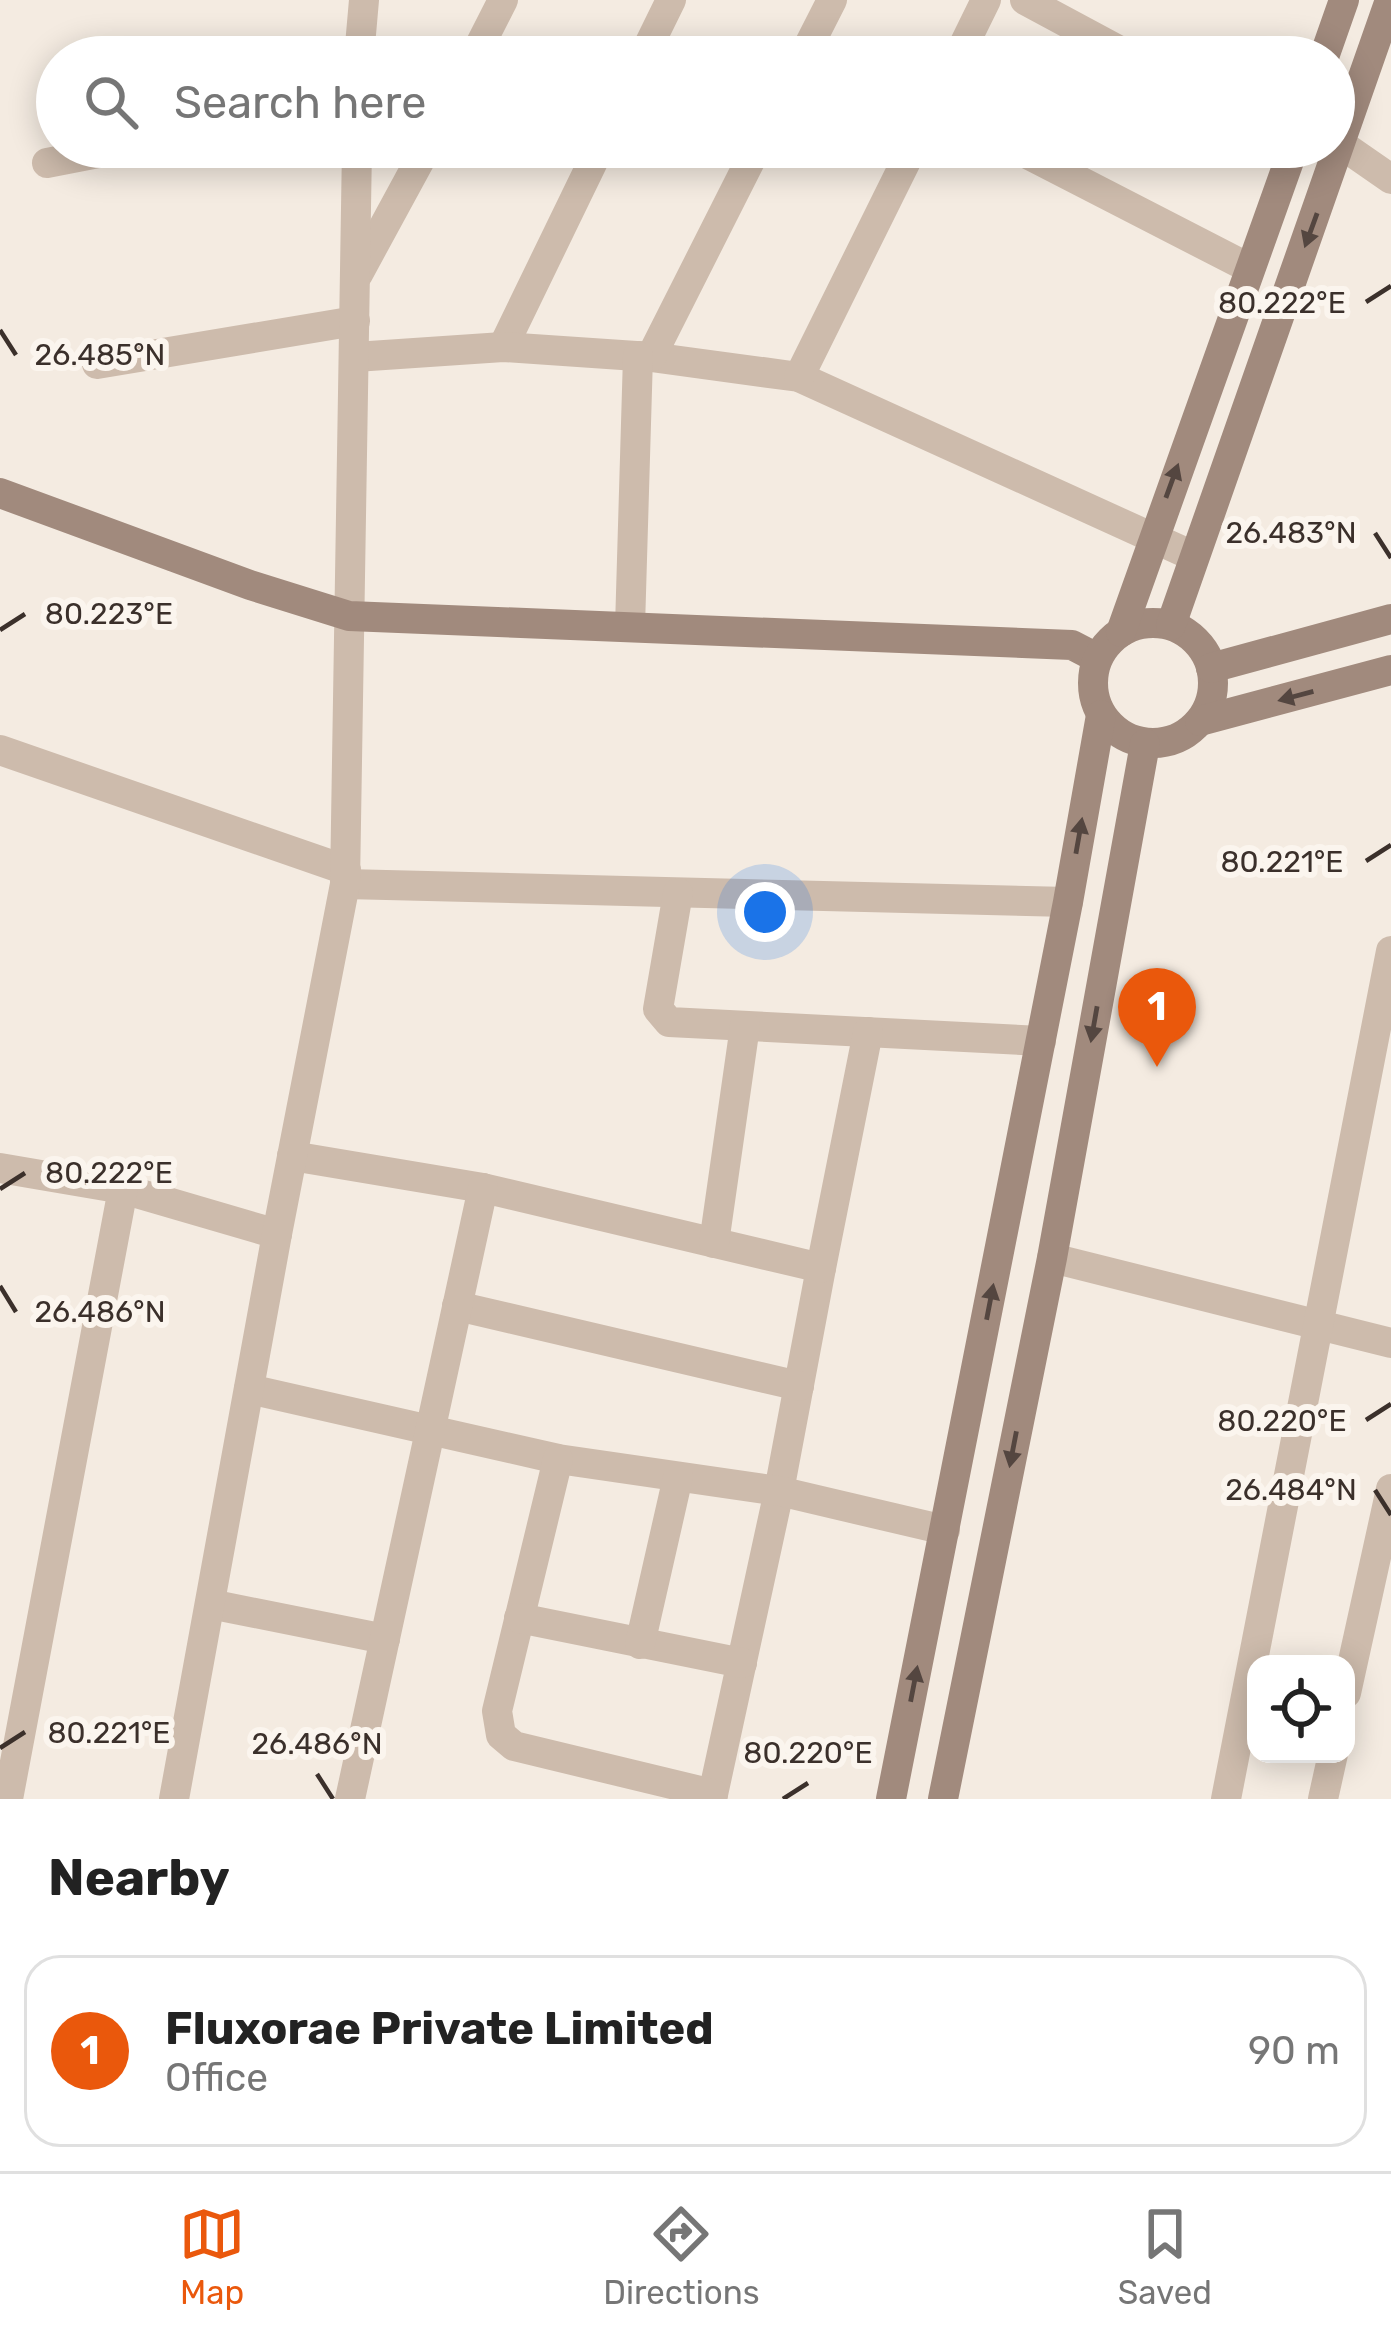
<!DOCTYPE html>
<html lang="en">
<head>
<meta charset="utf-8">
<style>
	:root { --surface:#fff; --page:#f6f6f6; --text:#222; --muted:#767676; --line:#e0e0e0; --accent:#ea580c }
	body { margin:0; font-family:Rubik,sans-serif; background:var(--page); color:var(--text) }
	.controls { position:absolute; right:36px; bottom:36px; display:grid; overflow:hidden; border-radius:24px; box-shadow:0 6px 30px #0003 }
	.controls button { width:108px; height:108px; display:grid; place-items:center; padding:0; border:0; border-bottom:3px solid var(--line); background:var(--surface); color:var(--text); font:60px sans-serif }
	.you { position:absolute; left:765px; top:912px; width:42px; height:42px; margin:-30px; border:9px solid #fff; border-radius:50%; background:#1a73e8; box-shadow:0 0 0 18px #1a73e833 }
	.badge { display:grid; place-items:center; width:78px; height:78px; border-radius:50%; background:var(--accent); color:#fff; font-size:39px; font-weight:700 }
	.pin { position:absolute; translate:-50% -99px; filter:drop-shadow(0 3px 6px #0008) }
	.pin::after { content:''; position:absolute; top:63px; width:42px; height:36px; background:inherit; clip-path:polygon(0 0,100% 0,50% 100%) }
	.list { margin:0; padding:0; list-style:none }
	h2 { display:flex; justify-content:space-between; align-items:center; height:156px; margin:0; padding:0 48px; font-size:51px }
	h2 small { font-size:39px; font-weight:400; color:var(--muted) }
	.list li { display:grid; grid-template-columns:78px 1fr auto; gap:36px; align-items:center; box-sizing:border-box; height:192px; margin:0 24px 24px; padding:0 24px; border:3px solid var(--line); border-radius:36px }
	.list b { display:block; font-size:45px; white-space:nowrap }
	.list p { margin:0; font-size:39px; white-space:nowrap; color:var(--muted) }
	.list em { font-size:39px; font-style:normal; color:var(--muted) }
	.icon { flex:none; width:66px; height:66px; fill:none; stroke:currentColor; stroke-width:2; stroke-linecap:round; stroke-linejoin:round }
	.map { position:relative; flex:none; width:1391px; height:1799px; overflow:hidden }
	.search { position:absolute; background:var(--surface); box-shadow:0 6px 30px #0003; left:36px; right:36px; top:36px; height:132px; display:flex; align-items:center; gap:30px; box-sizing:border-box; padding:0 42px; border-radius:66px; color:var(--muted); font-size:45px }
	.sheet { height:372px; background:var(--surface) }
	nav { display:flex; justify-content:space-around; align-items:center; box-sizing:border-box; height:168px; border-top:3px solid var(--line); background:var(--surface); font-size:33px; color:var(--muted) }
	nav a { display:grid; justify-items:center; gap:6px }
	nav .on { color:var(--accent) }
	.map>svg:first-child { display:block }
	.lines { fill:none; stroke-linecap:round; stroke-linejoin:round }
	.street { stroke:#cdbbac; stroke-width:30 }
	.secondary { stroke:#a18a7d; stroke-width:30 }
	.oneway { fill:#544640 }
	.ticks { fill:none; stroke:#3b302b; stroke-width:4.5 }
	.ticks-label { font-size:30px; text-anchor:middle; fill:#3b302b; stroke:#fbf5ee; stroke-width:12; stroke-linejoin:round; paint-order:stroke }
</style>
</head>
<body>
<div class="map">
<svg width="1391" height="1799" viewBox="0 0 1391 1799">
	<rect width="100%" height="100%" fill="#f4ebe1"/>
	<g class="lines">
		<g class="street">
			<path d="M1025 0 1131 57"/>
			<path d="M359 57 364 0"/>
			<path d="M474 57 503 0"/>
			<path d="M643 57 671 0"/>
			<path d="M803 57 832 0"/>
			<path d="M958 57 986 0"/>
			<path d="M1342 145 1391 179"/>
			<path d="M1014 147 1249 268"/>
			<path d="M47 163 129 147"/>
			<path d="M358 274 427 147"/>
			<path d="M503 347 600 147"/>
			<path d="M355 357 503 347 651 357 799 377 1193 556"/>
			<path d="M651 357 757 147"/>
			<path d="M97 364 355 321"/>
			<path d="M799 377 913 147"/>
			<path d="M630 627 638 356"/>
			<path d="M0 750 346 870"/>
			<path d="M345 884 1068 902"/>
			<path d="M678 893 658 1009 669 1022 1041 1041"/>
			<path d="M292 1156 483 1188 821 1268 779 1491 712 1799"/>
			<path d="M0 1168 123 1189 277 1234"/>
			<path d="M714 1243 745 1026"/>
			<path d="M1052 1258 1391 1343"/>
			<path d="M821 1268 868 1032"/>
			<path d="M457 1306 799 1386"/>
			<path d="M249 1389 558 1459 779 1491 945 1530"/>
			<path d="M558 1459 497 1711 501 1735 514 1746 713 1794"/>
			<path d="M210 1604 385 1639"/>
			<path d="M519 1618 742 1663"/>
			<path d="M640 1644 678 1477"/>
			<path d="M1346 1693 1391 1489"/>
			<path d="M8 1799 123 1189"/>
			<path d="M174 1799 277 1234 345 884 357 147"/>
			<path d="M350 1799 483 1188"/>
			<path d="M1226 1799 1391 951"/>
			<path d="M1323 1799 1333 1754"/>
		</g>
		<g class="secondary">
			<path d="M1324 57 1344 0"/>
			<path d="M0 493 250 585 349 616 1072 645 1097 658"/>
			<circle cx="1153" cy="683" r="60"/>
			<path d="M1171 625 1390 0"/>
			<path d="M1121 632 1294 147"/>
			<path d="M1211 668 1391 619"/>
			<path d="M1200 721 1391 670"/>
			<path d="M891 1799 1068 902 1101 715"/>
			<path d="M943 1799 1052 1258 1145 744"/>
		</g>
	</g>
	<defs><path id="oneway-solid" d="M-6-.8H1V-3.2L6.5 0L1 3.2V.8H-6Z" transform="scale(3)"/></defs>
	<g class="oneway">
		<use href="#oneway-solid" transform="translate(1311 230) rotate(110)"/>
		<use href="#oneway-solid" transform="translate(1172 481) rotate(-70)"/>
		<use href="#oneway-solid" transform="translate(1296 696) rotate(165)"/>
		<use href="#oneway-solid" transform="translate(1079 836) rotate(-80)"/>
		<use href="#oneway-solid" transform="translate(1094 1024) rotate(100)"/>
		<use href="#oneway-solid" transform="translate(990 1302) rotate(-79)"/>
		<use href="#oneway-solid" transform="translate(1013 1449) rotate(101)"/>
		<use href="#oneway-solid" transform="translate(914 1684) rotate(-79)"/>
	</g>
	<path class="ticks" d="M1366 302 1391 286M0 330 16 355M1375 533 1391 558M0 630 25 614M1366 861 1391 845M0 1189 25 1173M0 1286 16 1312M1366 1420 1391 1404M1375 1490 1391 1515M0 1748 25 1732M317 1774 333 1799M783 1799 808 1783"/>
	<g class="ticks-label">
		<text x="1282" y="313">80.222°E</text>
		<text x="100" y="365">26.485°N</text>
		<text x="1291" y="543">26.483°N</text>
		<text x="109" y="624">80.223°E</text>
		<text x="1282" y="872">80.221°E</text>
		<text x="109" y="1183">80.222°E</text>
		<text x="100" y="1322">26.486°N</text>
		<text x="1282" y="1431">80.220°E</text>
		<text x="1291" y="1500">26.484°N</text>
		<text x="109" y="1743">80.221°E</text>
		<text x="317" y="1754">26.486°N</text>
		<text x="808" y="1763">80.220°E</text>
	</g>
</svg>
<div class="controls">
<button><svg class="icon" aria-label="locate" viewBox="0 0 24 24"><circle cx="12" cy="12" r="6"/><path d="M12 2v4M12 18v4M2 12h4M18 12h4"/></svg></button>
</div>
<div class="you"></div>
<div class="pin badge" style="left:1157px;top:1067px">1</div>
<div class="search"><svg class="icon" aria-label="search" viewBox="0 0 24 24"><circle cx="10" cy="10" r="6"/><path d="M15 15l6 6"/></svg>Search here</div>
</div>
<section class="sheet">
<h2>Nearby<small></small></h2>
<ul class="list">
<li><span class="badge">1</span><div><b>Fluxorae Private Limited</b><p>Office</p></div><em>90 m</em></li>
</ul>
</section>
<nav>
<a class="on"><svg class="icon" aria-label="map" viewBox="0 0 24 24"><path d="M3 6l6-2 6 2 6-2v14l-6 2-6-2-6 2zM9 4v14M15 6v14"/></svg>Map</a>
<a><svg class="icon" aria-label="directions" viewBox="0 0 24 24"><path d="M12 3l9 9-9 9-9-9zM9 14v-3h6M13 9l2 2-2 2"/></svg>Directions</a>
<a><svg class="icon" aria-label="saved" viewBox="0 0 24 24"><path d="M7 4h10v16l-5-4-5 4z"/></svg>Saved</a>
</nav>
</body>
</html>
